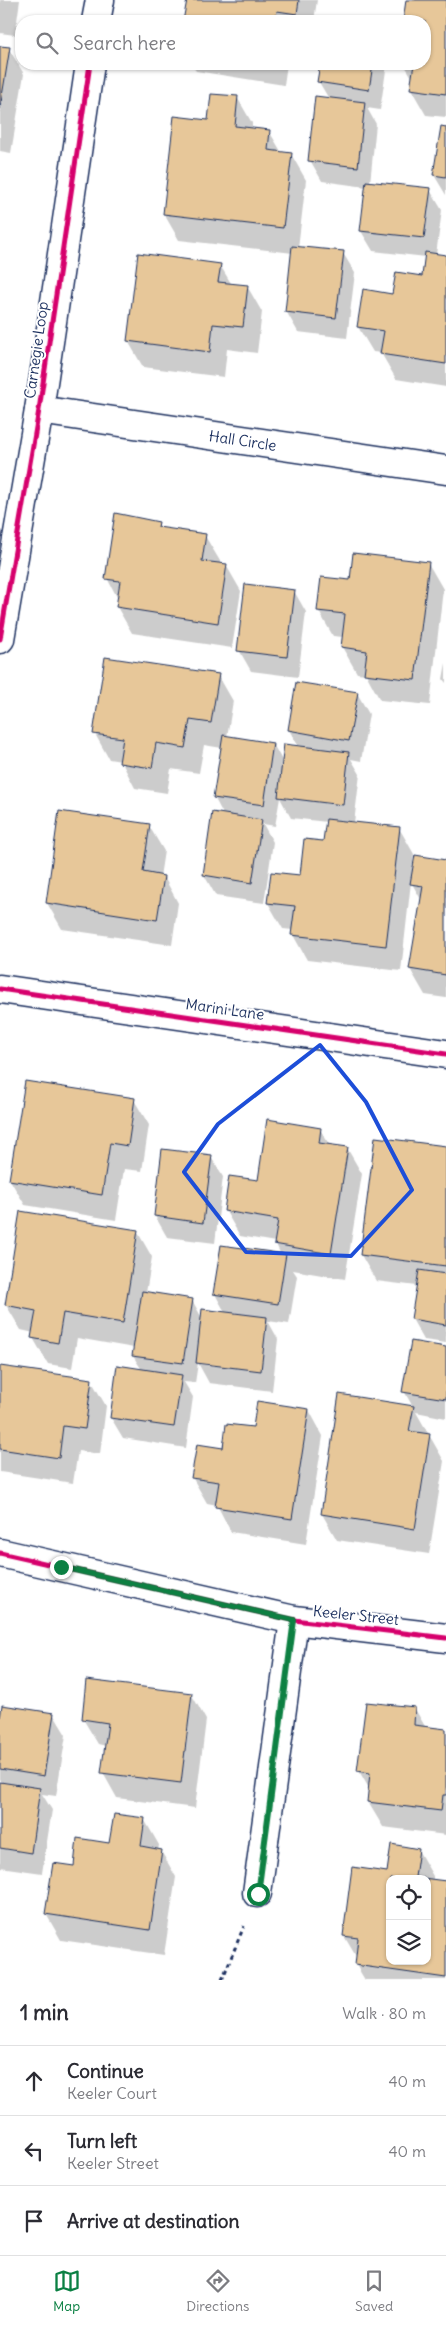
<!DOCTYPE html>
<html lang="en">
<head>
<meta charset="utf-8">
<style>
	:root { --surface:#fff; --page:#f2f2f3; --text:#2b2b33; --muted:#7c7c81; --line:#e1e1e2; --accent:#0b8043 }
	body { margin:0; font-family:Delius,sans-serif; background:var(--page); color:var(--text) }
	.controls { position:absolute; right:15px; bottom:15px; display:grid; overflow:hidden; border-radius:10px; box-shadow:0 1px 4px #0004 }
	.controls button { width:45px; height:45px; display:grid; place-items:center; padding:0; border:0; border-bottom:1px solid var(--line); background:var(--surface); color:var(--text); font:25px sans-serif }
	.stop { position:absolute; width:15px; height:15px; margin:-11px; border:4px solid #0b8043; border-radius:50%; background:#fff }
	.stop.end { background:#0b8043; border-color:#fff; box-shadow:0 1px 5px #0008 }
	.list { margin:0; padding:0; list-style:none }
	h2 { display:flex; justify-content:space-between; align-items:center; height:65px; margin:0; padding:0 20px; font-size:21px }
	h2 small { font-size:16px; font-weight:400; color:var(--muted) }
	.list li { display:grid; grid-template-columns:32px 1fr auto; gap:15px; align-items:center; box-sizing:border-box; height:70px; padding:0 20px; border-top:1px solid var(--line) }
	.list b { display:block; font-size:19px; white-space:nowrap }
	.list p { margin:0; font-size:16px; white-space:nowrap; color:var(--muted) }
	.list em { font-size:16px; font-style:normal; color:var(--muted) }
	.icon { flex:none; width:28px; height:28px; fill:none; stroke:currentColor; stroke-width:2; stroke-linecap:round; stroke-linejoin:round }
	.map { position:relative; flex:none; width:446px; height:1980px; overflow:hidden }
	.search { position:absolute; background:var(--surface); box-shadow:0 1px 4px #0004; left:15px; right:15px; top:15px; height:55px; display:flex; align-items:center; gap:12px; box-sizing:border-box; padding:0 18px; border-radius:20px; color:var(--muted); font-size:19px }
	.sheet { height:275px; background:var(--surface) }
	nav { display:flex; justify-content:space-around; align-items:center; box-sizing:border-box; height:70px; border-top:1px solid var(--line); background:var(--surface); font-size:14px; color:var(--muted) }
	nav a { display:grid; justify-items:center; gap:2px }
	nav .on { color:var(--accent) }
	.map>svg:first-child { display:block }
	.shadow { fill:#0003; fill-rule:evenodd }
	.building { fill:#e7c799; stroke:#1b2f5e; fill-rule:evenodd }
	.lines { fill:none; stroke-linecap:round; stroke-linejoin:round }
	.minor-casing { stroke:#1b2f5e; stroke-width:31 }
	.path { stroke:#1b2f5e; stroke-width:3; stroke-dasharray:4 4; stroke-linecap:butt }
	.minor { stroke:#fff; stroke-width:28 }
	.cycleway-casing { stroke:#fff; stroke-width:8 }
	.cycleway { stroke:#d6006c; stroke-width:5 }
	.route { stroke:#0b8043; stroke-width:6 }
	.marked { fill:none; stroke:#1d4ed8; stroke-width:4; stroke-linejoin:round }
	.labels { text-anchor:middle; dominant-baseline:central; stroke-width:4; stroke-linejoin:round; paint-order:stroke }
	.street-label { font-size:15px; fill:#1b2f5e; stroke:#fff }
</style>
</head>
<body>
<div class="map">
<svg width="446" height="1980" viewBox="0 0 446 1980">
	<rect width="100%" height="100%" fill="#fff"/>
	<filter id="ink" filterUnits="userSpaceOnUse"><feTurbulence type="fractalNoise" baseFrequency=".02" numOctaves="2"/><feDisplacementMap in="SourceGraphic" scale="10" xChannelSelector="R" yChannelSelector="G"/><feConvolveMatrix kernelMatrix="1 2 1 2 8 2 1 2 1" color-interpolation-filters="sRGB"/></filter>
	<g filter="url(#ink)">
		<g class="shadow">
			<path d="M0 0H20L15 35 0 33Z"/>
			<path d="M188 0H317L314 21H185Z"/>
			<path d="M408 0H446V117L426 115 411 89 413 79 404 64H425V21H404Z"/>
			<path d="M0 47 9 49 24 74 11 153 0 151Z"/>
			<path d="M191 64H287L284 85 196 71Z"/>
			<path d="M322 64H387L380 110 367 108 376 124 370 183 430 190 442 210 436 255 446 256V387L396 379 381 353 373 352 358 327 393 295 423 277 426 257 373 251 361 231 366 187 322 181 310 160 329 99 319 82Z"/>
			<path d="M237 97 252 123V129L269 131 282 153 291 154 306 180 298 248 343 253 355 273 347 338 298 332 286 311 293 253 179 240 164 214 209 121Z"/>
			<path d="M446 128V195L434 175Z"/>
			<path d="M220 265 232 285 247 286 262 312 257 353 227 349 224 377 143 367 128 341Z"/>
			<path d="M158 523 161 529 205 536 220 561V564L226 565 241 591 232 648 132 633 117 607 118 599 107 578Z"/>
			<path d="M428 563 443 589 430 705 380 700 366 674 357 673 342 647 343 637 333 636 318 610 351 582Z"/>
			<path d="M294 591 306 612 298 677 251 671 239 650Z"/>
			<path d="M446 663V683L443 679Z"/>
			<path d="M218 675 233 701 227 737 273 744 283 762 299 747 289 730 357 693 369 714 361 761 351 759 360 774 354 823 399 828 414 854 412 870 446 861V998L425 995 410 969 422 901 411 882 401 971 307 960 293 935V930L283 929 268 903 301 877 325 842 327 822 291 818 280 798 275 826 263 824 273 842 264 903 216 896 204 875 224 816 214 797 222 748 204 745 199 773 171 769 167 793 135 788 121 761 109 759 95 734Z"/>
			<path d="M149 826 164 851 160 877H164L178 903 172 945 62 929 47 903Z"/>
			<path d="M134 1100 149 1125 142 1171 124 1169 116 1220 25 1205 10 1180Z"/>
			<path d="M320 1129 330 1146 347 1148 362 1174 345 1279 293 1270 297 1276 289 1324 268 1321 278 1339 272 1391 209 1383 198 1363 195 1383 184 1382 193 1397 186 1448 123 1438 111 1418 142 1370 133 1356 134 1348 77 1338 72 1368 48 1364 33 1338 34 1333 21 1330 6 1305 137 1231 152 1257 146 1293 192 1300 202 1318 226 1314 215 1294 281 1255 275 1242 240 1236 225 1210Z"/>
			<path d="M446 1148V1343L424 1340 412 1319 417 1286 376 1281 361 1255Z"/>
			<path d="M211 1157 223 1177 215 1243 167 1237 155 1216Z"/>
			<path d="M446 1348V1418L416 1412 444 1461 429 1554 337 1540 322 1514 413 1407 404 1391Z"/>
			<path d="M0 1367 91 1380 106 1406 100 1454 78 1451 73 1483 0 1472Z"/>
			<path d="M309 1410 323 1436 306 1544 231 1532 217 1505 207 1503 192 1477 224 1450 254 1429Z"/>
			<path d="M192 1695 206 1720 195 1808 117 1798 103 1773 106 1746 98 1744 83 1719Z"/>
			<path d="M415 1709 426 1728 446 1730V1835L383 1827 368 1802 370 1790 359 1771Z"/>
			<path d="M54 1715 66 1735 56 1796 42 1794 52 1810 42 1873 0 1867V1783L3 1784 0 1779V1727Z"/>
			<path d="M144 1819 159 1845 158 1851H161L176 1877 164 1955 61 1940 46 1914 75 1867Z"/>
			<path d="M418 1850 433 1876V1880L446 1882V1980H365L356 1965 357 1958 344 1936 388 1873ZM390 1879H427V1961H390Z"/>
		</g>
		<g class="building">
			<path d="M187 0H299L297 14 277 11 275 21H183Z"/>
			<path d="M406 0H446V94L410 89 414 64H425V21H403Z"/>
			<path d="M0 46 10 47 0 109Z"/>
			<path d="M320 64H373L369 90 317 82Z"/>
			<path d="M211 94 238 96 235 126 270 130 268 150 292 153 283 228 163 214 174 116 208 120Z"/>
			<path d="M315 96 365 102 358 167 308 161Z"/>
			<path d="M441 126 446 127V177L433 175Z"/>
			<path d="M366 181 431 188 424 238 360 231Z"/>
			<path d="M292 246 344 251 336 318 285 312Z"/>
			<path d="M425 252 446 255V364L380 354 384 331 357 327 363 289 392 294 396 272 422 276Z"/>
			<path d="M138 253 221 264 218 282 248 285 243 327 213 324 210 352 127 341Z"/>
			<path d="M115 513 159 522 158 527 206 534 202 561 227 564 218 623 116 607 120 581 105 579Z"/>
			<path d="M353 553 429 562 415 680 364 674 367 651 341 647 345 614 317 611 321 577 350 580Z"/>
			<path d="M245 584 295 590 287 657 237 651Z"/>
			<path d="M105 657 219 674 211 723 190 720 185 748 156 743 152 768 119 763 123 738 93 734Z"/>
			<path d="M296 682 358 692 349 741 288 730Z"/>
			<path d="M223 735 273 743 264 805 213 798Z"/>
			<path d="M284 744 349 752 343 805 278 797Z"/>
			<path d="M59 811 150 824 143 872 164 876 157 920 46 903Z"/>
			<path d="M212 812 262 820 252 883 203 875Z"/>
			<path d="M326 819 400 827 386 946 291 935 295 906 267 903 271 872 300 875 304 839 323 841Z"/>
			<path d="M415 855 446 860V975L409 969 423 886 410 884Z"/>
			<path d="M25 1081 135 1098 128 1146 110 1143 102 1195 9 1180Z"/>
			<path d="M267 1119 321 1128 319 1143 348 1147 331 1254 274 1244 278 1220 224 1211 229 1176 258 1180Z"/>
			<path d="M375 1137 446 1146V1266L360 1255Z"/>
			<path d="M162 1149 212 1155 203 1223 154 1216Z"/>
			<path d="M20 1211 138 1230 123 1323 63 1313 58 1343 31 1338 36 1311 5 1305Z"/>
			<path d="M221 1245 286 1254 278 1304 213 1294Z"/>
			<path d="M419 1270 446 1274V1325L411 1319Z"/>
			<path d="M142 1291 193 1299 183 1363 132 1356Z"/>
			<path d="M202 1309 267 1317 261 1371 196 1363Z"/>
			<path d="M411 1341 446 1347V1399L402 1392Z"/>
			<path d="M117 1365 182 1375 174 1427 110 1418Z"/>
			<path d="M0 1366 92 1379 85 1429 63 1426 59 1458 0 1449Z"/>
			<path d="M339 1394 414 1406 409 1431 430 1434 415 1529 321 1514Z"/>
			<path d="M257 1401 309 1409 292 1519 215 1507 219 1482 191 1478 197 1444 223 1448 226 1424 253 1427Z"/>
			<path d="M86 1680 192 1693 181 1783 101 1773 108 1723 82 1719Z"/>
			<path d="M366 1702 415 1707 414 1725 446 1729V1795H443L441 1811 367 1802 370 1773 357 1771Z"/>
			<path d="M2 1705 54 1713 44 1776 0 1769V1719Z"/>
			<path d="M0 1782 40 1788 31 1853 0 1848Z"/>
			<path d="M114 1814 145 1818 141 1846 162 1850 150 1930 45 1914 53 1863 74 1866 77 1838 109 1843Z"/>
			<path d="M391 1844 419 1849 415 1877 446 1881V1978L355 1965 358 1938 343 1936 352 1867 387 1872ZM390 1879H427V1961H390Z"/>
		</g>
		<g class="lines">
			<defs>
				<g id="minor">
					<path d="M96 21 100 0"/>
					<path id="s1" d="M39 410 446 470"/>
					<path d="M0 639 39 410 90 64"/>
					<path d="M0 989 446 1054"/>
					<path d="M0 1553 294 1620 446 1638"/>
					<path d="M257 1893 294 1620"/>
				</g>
			</defs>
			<use href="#minor" class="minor-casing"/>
			<path class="path" d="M222 1980 244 1926"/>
			<use href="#minor" class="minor"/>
			<defs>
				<g id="cycleway">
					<path d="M0 639 39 410 90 64"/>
					<path d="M0 989 446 1054"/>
					<path d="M0 1553 294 1620 446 1638"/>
				</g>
			</defs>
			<use href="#cycleway" class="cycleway-casing"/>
			<use href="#cycleway" class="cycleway"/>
		</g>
	</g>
	<g class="lines" filter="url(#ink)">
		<path class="route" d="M61 1567 294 1620 258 1894"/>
	</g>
	<path class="marked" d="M320 1045 366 1102 412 1190 351 1256 246 1252 184 1172 218 1124Z"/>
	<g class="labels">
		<g class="street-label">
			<text transform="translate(36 350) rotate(-82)">Carnegie Loop</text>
			<text stroke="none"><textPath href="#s1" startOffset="206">Hall Circle</textPath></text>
			<text transform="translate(225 1009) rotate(8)">Marini Lane</text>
			<text transform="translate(356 1615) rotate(6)">Keeler Street</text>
		</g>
	</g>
</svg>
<div class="controls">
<button><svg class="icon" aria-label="locate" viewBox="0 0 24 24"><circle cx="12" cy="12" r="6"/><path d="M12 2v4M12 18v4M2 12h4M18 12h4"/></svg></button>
<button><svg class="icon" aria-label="layers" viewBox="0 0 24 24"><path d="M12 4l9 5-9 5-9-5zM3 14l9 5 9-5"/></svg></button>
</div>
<div class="stop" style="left:258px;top:1894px"></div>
<div class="stop end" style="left:61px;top:1567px"></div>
<div class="search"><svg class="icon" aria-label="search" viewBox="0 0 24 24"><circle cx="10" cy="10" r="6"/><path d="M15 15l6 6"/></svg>Search here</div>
</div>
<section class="sheet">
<h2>1 min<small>Walk · 80 m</small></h2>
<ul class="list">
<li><svg class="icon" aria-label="ahead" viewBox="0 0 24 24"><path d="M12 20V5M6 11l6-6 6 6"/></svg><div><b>Continue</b><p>Keeler Court</p></div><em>40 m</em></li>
<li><svg class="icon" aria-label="left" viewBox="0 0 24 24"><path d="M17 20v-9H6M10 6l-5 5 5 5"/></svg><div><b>Turn left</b><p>Keeler Street</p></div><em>40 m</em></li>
<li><svg class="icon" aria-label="arrive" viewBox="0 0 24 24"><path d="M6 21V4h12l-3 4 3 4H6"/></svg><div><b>Arrive at destination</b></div></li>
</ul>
</section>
<nav>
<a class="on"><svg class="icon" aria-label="map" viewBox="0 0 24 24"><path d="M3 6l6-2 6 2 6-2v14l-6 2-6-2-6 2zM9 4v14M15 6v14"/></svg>Map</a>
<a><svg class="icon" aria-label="directions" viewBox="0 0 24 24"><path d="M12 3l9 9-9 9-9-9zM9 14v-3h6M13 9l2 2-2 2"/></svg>Directions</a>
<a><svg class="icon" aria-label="saved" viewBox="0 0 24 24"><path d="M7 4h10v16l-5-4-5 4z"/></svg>Saved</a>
</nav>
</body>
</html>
